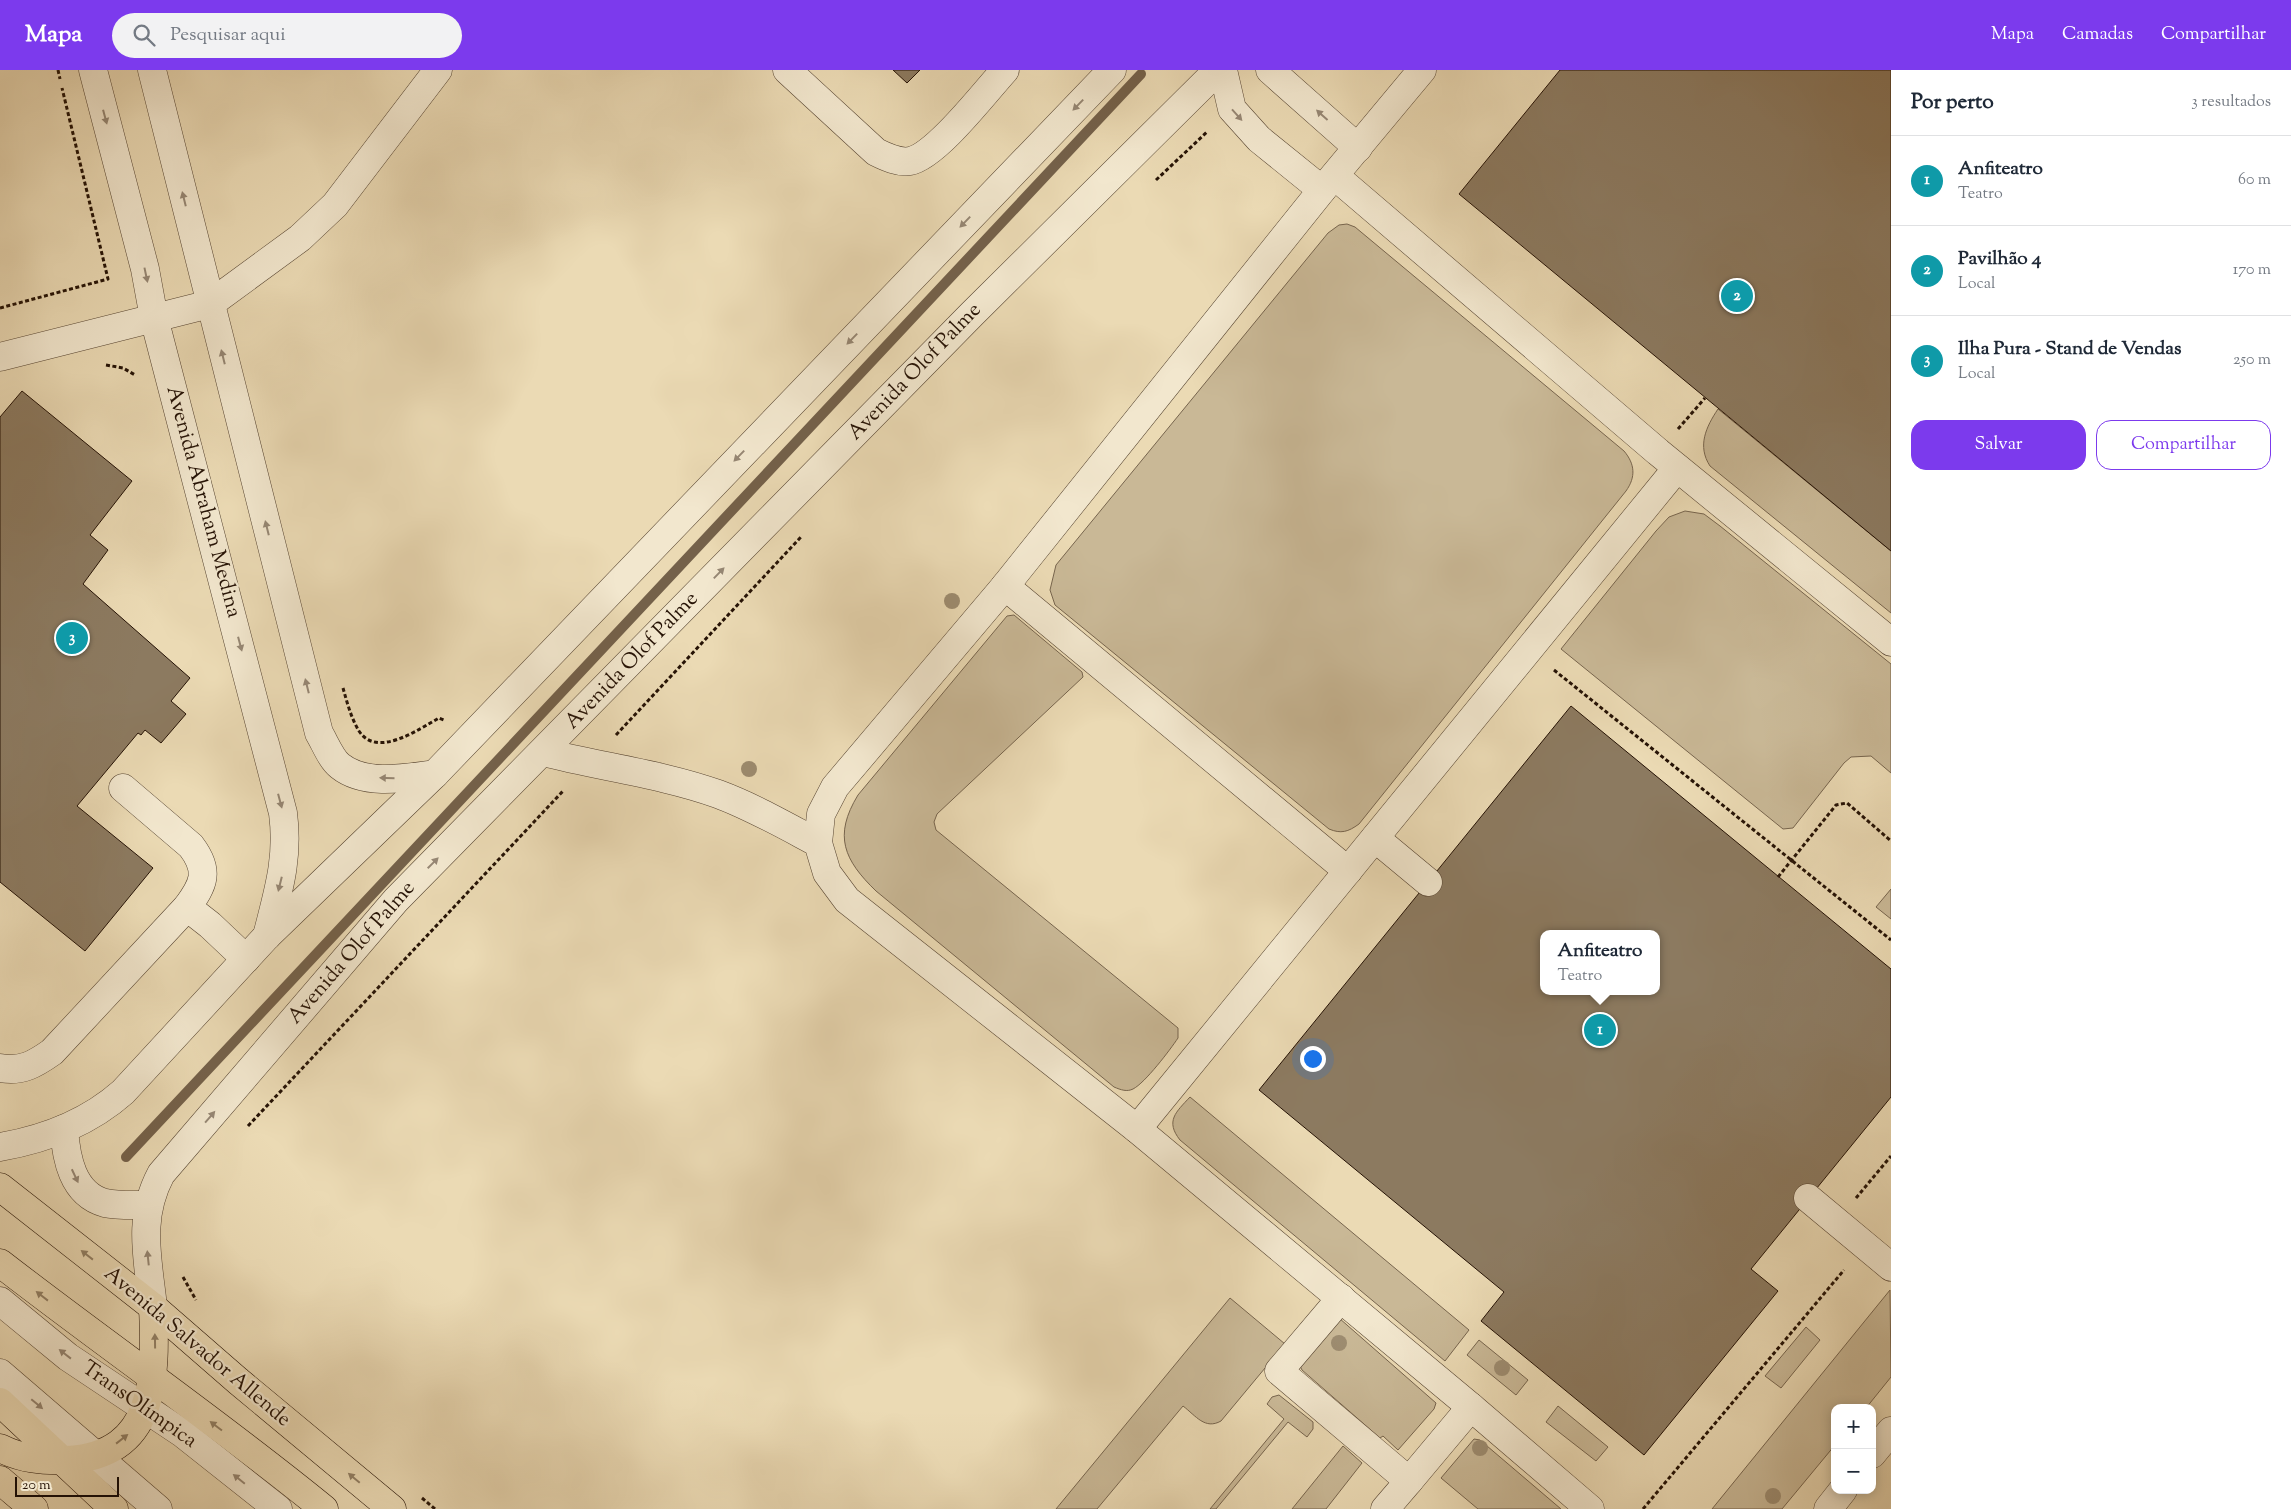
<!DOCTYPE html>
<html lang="pt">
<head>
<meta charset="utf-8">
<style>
	:root { --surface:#fff; --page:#f2f2f3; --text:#1f2937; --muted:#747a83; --line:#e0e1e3; --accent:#7c3aed }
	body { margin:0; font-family:"Sorts Mill Goudy",serif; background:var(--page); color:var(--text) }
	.controls { position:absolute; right:15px; bottom:15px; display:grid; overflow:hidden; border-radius:10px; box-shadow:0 2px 12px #0003 }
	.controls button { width:45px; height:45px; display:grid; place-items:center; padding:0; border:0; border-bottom:1px solid var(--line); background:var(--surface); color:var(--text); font:25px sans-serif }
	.scale { position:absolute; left:15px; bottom:12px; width:104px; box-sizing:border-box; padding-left:5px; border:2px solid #251205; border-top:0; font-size:14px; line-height:18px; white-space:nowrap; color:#251205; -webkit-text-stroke:4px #f2e7ce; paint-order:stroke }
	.you { position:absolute; left:1312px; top:988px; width:18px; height:18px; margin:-12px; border:4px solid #fff; border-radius:50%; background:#1a73e8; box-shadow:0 0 0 8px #1a73e833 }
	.badge { display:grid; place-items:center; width:32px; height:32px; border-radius:50%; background:var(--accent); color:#fff; font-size:16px; font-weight:700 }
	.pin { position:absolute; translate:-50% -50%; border:2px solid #fff; box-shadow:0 1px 5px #0006 }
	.popup { position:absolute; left:1540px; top:860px; width:120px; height:65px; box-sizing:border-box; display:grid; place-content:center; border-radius:10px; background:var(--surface); filter:drop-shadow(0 1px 4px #0005); font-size:16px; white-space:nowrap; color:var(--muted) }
	.popup b { font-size:19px; color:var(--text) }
	.popup::after { content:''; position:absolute; left:50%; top:100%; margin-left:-10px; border:10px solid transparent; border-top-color:var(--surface) }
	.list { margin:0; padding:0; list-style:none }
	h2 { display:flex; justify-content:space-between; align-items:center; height:65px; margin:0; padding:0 20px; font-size:21px }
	h2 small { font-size:16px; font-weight:400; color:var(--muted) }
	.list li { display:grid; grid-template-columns:32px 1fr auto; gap:15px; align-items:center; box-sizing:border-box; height:90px; padding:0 20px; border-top:1px solid var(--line) }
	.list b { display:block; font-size:19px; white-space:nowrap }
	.list p { margin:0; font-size:16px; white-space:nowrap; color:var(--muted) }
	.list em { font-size:16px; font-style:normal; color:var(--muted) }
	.actions { display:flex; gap:10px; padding:15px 20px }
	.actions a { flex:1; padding:11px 0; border:1px solid var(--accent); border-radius:15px; text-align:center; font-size:18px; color:var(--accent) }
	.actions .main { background:var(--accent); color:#fff }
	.icon { flex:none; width:28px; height:28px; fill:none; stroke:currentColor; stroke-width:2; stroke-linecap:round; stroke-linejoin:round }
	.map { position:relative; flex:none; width:1891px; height:1439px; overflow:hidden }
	header { display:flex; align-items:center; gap:30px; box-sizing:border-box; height:70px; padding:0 25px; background:var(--accent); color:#fff }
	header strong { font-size:24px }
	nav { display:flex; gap:28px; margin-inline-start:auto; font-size:18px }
	.search { width:350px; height:45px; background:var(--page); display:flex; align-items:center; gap:12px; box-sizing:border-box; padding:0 18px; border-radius:28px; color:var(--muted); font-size:19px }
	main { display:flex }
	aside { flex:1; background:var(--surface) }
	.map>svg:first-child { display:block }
	.green { fill:#c9b896; stroke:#77654e }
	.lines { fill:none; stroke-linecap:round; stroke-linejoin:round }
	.stream { stroke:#74614a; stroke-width:10 }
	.building { fill:#8c7a60; stroke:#251205; fill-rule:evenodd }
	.minor-casing { stroke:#564431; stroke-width:29 }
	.major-casing { stroke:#251205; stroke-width:29 }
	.highway-casing { stroke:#251205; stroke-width:29 }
	.path { stroke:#251205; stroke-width:3; stroke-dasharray:4 2.5; stroke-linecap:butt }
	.minor { stroke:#f2e7ce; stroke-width:28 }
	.major { stroke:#ebdab4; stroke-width:28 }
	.highway { stroke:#ebdab4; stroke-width:28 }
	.tree { fill:#9d8c70 }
	.oneway { fill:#968774 }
	.oneway2 { fill:#928065 }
	.labels { text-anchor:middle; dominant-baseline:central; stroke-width:4.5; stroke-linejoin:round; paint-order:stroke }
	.street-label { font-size:21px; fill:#251205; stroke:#f2e7ce }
</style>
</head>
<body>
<header>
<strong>Mapa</strong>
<div class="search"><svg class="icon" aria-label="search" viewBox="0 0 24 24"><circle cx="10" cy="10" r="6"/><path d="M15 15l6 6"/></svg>Pesquisar aqui</div>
<nav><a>Mapa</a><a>Camadas</a><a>Compartilhar</a></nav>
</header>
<main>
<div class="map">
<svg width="1891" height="1439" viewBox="0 0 1891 1439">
	<rect width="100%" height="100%" fill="#ebdab4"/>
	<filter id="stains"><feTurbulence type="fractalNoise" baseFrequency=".004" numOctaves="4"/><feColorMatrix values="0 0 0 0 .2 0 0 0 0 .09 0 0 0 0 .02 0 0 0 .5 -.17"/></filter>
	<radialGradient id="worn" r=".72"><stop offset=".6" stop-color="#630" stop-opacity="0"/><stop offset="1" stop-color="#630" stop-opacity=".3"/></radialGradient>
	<g class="green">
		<path d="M1347 154 1355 157 1624 381C1635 394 1636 407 1626 421L1359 754C1348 762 1341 764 1329 759L1055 535 1050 520 1056 495 1328 163 1339 155Z"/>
		<path d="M1718 339 1891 481V543L1710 396C1697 376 1706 357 1718 339Z"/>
		<path d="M1685 441 1704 444 1720 456 1891 594V703L1871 686 1851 687 1844 693 1793 758 1783 759 1561 579 1656 461 1669 447Z"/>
		<path d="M1014 545 1082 602 1083 607 937 744 934 752 936 760 1178 958V968C1170 980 1145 1013 1133 1019 1127 1022 1121 1020 1114 1017L876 821C844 790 833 766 858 725L1007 546Z"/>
		<path d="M1891 819V849L1876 837Z"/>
		<path d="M1190 1027 1469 1260 1445 1291 1180 1070C1165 1051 1176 1042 1190 1027Z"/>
		<path d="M1890 1220 1891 1307 1866 1338H1835V1375L1782 1439H1712Z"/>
		<path d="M1230 1228 1285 1274 1221 1351C1205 1360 1196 1346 1183 1336L1097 1439H1056Z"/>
		<path d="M1339 1248 1436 1333 1434 1339 1398 1380 1383 1366 1380 1368 1302 1300 1300 1296Z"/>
		<path d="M1806 1257 1820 1270 1781 1318 1765 1306Z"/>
		<path d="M1479 1270 1528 1310 1516 1325 1467 1285Z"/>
		<path d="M1279 1325 1313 1352V1359L1307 1367 1288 1352 1216 1439H1210L1284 1349 1267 1334 1272 1327Z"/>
		<path d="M1558 1336 1608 1377 1596 1391 1546 1352Z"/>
		<path d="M1474 1369 1480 1370 1561 1439H1478L1441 1408Z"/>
		<path d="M1343 1376 1362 1393 1326 1439H1292Z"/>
	</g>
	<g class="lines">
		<path class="stream" d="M126 1087 1141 4"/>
	</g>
	<g class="building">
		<path d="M893 0H920L907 13Z"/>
		<path d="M1560 0H1891V481L1459 124Z"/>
		<path d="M22 321 132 411 90 465 108 480 83 514 190 608 171 631 186 644 161 673 145 660 141 665 138 663 77 736 153 798 85 881 0 812V347Z"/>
		<path d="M1571 636 1891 899V1027L1751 1199 1778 1221 1644 1385 1481 1251 1504 1222 1259 1020ZM1544 864H1656V921H1544Z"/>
	</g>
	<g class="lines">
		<defs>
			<g id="minor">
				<path d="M93 0 145 199 154 248 283 743C289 789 278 822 267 866"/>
				<path d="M152 0 319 663C325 673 331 689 340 696 365 716 406 708 435 704"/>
				<path d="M787 0 876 82C886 87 899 93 910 91 936 86 985 22 1005 0"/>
				<path d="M1223 0 1232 39 1259 69 1322 120"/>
				<path d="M1270 0 1358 78"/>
				<path d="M1335 106 1658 382 1891 572"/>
				<path d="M0 287 210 234 300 168 335 135 438 0"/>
				<path d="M1005 516 1348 801"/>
				<path d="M543 682C601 697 662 704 718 724 753 737 786 756 818 773L827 803 847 830 1137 1059 1471 1337 1590 1439"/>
				<path d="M123 718 191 776C210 801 204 814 187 837"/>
				<path d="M1375 768 1428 812"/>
				<path d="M818 773 821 744 835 717 1005 516 1322 120 1422 0"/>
				<path d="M0 998C22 1002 35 994 52 982L187 837 210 855 246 889"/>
				<path d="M64 1059C66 1087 72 1124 105 1133 118 1136 134 1135 148 1135"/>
				<path d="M1137 1059 1677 398"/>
				<path d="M0 1077C46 1069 88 1053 123 1022L267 866 435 704 1112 0"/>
				<path d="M1808 1128 1891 1197"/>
				<path d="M1341 1228 1279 1301 1409 1411 1385 1439"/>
				<path d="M0 1231 68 1287 182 1363 278 1439"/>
				<path d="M153 1237C148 1189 137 1149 161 1104L396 830 972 244 1218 0"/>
				<path d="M0 1303 158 1439"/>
				<path d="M1872 1384 1891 1361"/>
				<path d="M1409 1411 1471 1337"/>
				<path d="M1828 1439 1843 1420"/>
			</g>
			<g id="major">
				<path d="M0 1117 153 1237 238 1311 392 1439"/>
				<path d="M0 1410 34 1439"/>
			</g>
			<g id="highway">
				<path d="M0 1193C107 1276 219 1353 324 1439"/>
				<path d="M0 1332 114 1439"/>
				<path d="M0 1378C22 1389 42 1391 67 1390 157 1385 156 1306 153 1237"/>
			</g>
		</defs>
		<use href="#minor" class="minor-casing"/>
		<use href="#major" class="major-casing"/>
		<use href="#highway" class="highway-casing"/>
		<g class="path">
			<path d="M58 0 60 9"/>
			<path d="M1156 110 1208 61"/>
			<path d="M0 238 108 209 62 18"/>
			<path d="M106 295 123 298 135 305"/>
			<path d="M1678 359 1705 328"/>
			<path d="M1554 600 1891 870"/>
			<path d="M343 618C347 632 351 648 359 661 377 689 419 659 439 648L444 650"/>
			<path d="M616 665 801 467"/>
			<path d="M1778 807 1836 735 1847 733 1891 771"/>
			<path d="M248 1056 564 720"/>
			<path d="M1856 1128 1891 1086"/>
			<path d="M183 1207 196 1230"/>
			<path d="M422 1428 435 1439"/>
			<path d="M1643 1439 1844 1200"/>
		</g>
		<use href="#minor" class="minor"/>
		<use href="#major" class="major"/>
		<use href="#highway" class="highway"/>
	</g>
	<g class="tree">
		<circle cx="952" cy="531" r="8"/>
		<circle cx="749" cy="699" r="8"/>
		<circle cx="1339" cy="1273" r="8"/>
		<circle cx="1502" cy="1298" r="8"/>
		<circle cx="1480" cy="1378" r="8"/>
		<circle cx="1773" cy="1426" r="8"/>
	</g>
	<defs><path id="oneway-solid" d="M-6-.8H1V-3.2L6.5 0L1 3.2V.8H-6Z" transform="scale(1.25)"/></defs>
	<g class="oneway">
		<use href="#oneway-solid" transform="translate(1078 35) rotate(134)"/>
		<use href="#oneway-solid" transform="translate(1237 45) rotate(48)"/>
		<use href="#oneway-solid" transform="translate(1322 45) rotate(-138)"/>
		<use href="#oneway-solid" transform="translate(105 47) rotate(75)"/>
		<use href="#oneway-solid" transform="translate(184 129) rotate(-104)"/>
		<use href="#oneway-solid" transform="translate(965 152) rotate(134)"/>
		<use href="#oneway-solid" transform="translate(146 205) rotate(78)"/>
		<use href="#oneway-solid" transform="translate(852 269) rotate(134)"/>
		<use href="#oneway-solid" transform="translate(223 287) rotate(-104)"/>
		<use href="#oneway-solid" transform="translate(739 386) rotate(134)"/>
		<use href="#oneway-solid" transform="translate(267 458) rotate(-104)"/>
		<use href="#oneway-solid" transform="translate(719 503) rotate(-46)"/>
		<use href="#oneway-solid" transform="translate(240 574) rotate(75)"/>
		<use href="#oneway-solid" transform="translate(307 616) rotate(-104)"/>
		<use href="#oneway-solid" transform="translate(387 708) rotate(-179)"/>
		<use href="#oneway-solid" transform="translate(280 731) rotate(75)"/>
		<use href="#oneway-solid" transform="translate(433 793) rotate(-45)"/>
		<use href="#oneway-solid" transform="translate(280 814) rotate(104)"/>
		<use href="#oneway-solid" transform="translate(210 1047) rotate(-49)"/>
		<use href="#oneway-solid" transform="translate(75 1106) rotate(65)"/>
		<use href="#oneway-solid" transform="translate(148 1188) rotate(-96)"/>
		<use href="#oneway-solid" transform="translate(65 1284) rotate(-142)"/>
		<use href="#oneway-solid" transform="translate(37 1334) rotate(40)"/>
		<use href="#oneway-solid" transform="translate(239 1409) rotate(-141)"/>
	</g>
	<g class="oneway2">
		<use href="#oneway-solid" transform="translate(87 1185) rotate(-142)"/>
		<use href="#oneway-solid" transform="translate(42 1226) rotate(-142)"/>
		<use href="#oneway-solid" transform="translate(155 1271) rotate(-91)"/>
		<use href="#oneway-solid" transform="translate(216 1356) rotate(-143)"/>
		<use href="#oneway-solid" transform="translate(122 1369) rotate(-38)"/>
		<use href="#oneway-solid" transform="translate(354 1408) rotate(-140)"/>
	</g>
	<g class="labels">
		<g class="street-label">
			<text transform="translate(915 302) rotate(-46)">Avenida Olof Palme</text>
			<text transform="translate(203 432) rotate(75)">Avenida Abraham Medina</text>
			<text transform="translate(632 591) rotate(-46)">Avenida Olof Palme</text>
			<text transform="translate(352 883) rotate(-49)">Avenida Olof Palme</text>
			<text transform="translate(197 1277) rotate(40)">Avenida Salvador Allende</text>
			<text transform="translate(139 1335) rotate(35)">TransOlímpica</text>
		</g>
	</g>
	<rect width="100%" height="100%" filter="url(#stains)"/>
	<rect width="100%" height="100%" fill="url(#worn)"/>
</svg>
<div class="controls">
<button>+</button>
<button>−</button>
</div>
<div class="scale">20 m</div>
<div class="you"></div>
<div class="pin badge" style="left:1600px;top:960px;background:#0f9aa8">1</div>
<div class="popup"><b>Anfiteatro</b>Teatro</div>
<div class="pin badge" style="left:1737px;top:226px;background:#0f9aa8">2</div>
<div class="pin badge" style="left:72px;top:568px;background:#0f9aa8">3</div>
</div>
<aside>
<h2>Por perto<small>3 resultados</small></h2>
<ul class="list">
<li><span class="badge" style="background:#0f9aa8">1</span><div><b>Anfiteatro</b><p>Teatro</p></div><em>60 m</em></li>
<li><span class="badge" style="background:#0f9aa8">2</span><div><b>Pavilhão 4</b><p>Local</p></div><em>170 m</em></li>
<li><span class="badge" style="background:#0f9aa8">3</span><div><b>Ilha Pura - Stand de Vendas</b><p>Local</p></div><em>250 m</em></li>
</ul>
<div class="actions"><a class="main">Salvar</a><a>Compartilhar</a></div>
</aside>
</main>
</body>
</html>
